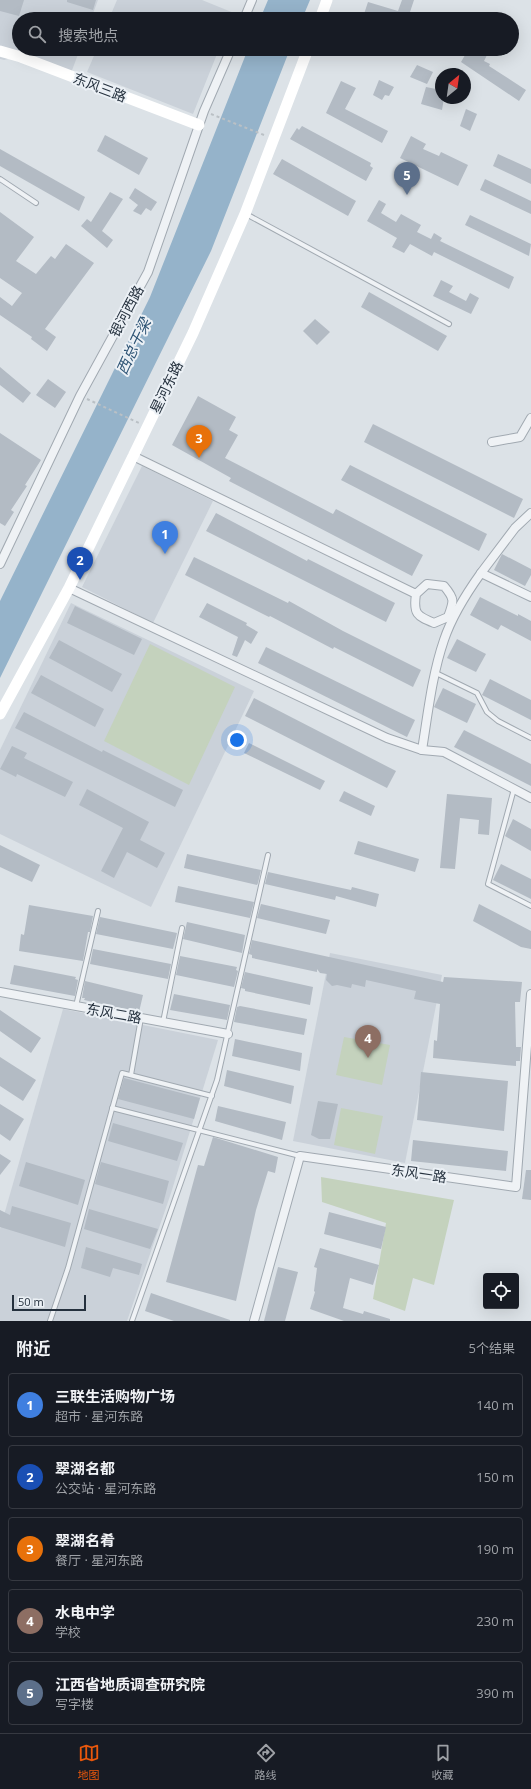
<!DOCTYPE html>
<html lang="zh">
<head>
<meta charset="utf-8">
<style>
	:root { --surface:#171b24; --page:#242831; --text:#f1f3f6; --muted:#9ea1a6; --line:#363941; --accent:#ea580c }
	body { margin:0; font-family:"Open Sans","Noto Sans SC",sans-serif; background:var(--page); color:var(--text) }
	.controls { position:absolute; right:12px; bottom:12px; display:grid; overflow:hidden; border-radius:4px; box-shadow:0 4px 16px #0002 }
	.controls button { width:36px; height:36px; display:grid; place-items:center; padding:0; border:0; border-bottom:1px solid var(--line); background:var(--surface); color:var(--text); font:20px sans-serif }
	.compass { position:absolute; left:435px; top:68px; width:36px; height:36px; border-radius:50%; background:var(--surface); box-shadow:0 4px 16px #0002; rotate:29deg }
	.scale { position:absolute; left:12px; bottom:10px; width:74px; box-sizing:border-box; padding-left:4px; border:2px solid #25313e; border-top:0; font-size:11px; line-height:14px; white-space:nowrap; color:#25313e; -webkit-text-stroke:3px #ebf0f5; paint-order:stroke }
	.you { position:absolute; left:237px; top:740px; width:14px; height:14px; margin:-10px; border:3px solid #fff; border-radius:50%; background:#1a73e8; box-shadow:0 0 0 6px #1a73e833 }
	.badge { display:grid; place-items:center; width:26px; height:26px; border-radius:50%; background:var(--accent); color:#fff; font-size:13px; font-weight:700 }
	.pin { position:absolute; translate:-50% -33px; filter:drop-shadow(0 1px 2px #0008) }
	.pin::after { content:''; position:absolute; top:21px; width:14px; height:12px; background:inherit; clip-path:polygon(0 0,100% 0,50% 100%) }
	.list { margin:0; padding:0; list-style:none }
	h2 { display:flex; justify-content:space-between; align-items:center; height:52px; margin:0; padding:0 16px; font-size:17px }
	h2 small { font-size:13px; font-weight:400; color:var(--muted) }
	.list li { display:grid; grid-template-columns:26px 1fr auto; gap:12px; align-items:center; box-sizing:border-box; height:64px; margin:0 8px 8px; padding:0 8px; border:1px solid var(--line); border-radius:4px }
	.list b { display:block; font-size:15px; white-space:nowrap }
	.list p { margin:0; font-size:13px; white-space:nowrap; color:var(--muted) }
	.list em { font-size:13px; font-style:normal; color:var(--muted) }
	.icon { flex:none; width:22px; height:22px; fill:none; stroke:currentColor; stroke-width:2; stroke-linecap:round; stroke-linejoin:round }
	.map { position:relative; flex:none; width:531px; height:1321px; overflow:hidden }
	.search { position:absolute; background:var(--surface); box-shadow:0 4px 16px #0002; left:12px; right:12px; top:12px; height:44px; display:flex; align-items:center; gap:10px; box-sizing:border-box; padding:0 14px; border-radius:22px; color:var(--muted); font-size:15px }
	.sheet { height:412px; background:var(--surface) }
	nav { display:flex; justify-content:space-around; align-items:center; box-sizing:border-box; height:56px; border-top:1px solid var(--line); background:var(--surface); font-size:11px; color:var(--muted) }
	nav a { display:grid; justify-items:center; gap:2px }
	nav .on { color:var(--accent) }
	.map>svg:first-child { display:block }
	.built { fill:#cad1d9 }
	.green { fill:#c4d2bd }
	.water { fill:#95b3ca }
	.building { fill:#b3bbc4 }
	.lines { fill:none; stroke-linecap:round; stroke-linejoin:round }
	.lane-casing { stroke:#a1a9b1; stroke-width:6 }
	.street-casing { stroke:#a1a9b1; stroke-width:10 }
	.path { stroke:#bac0c5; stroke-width:2; stroke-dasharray:3 3; stroke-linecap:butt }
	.lane { stroke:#eff2f5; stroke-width:4 }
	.street { stroke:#eff2f5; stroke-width:8 }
	.secondary { stroke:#fff; stroke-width:11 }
	.labels { text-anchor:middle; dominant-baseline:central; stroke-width:4; stroke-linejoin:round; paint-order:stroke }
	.street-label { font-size:14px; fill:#25313e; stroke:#ebf0f5 }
	.water-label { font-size:15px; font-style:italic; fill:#2d5374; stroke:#ebf0f5 }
</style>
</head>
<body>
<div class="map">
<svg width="531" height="1321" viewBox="0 0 531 1321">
	<rect width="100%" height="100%" fill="#dce2e7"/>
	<g class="built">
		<path d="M0 0H98L91 19H19V49H80L71 73 20 56 4 60 0 59Z"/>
		<path d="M117 0H202L234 13 232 19H109Z"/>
		<path d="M97 49H219L193 114 87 72Z"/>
		<path d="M142 466 213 501 153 623 82 587Z"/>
		<path d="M71 603 254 691 151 907 0 834V750Z"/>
		<path d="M330 953 442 975 405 1163 293 1141Z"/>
		<path d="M63 1009 218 1040 171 1193 127 1321H0V1229Z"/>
	</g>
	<g class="green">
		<path d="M150 644 235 687 189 785 104 741Z"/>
		<path d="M344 1037 390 1045 382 1085 336 1075Z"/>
		<path d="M341 1108 383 1116 375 1154 334 1145Z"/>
		<path d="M321 1177 454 1200 434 1285 413 1278 405 1311 373 1299 386 1223 322 1202Z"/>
	</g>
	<g class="water">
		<path d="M268 0H310L302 19H260Z"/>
		<path d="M248 49H290L211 251 0 678V601L150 297Z"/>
	</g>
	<g class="building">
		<path d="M0 0H24L19 16 0 11Z"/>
		<path d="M67 0H96L93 10 67 2Z"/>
		<path d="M402 0H414L409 15 416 19H369L363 17 368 2 398 11Z"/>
		<path d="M478 49H490L484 61 490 64 489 66 526 90 519 101 461 62 468 50 475 55Z"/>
		<path d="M417 65 433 72 427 84 410 77Z"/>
		<path d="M379 80 394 87 389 96 385 95 382 100 373 95Z"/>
		<path d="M341 81 356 88 345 109 388 131 382 143 326 113Z"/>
		<path d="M426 87 441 90V98H444L442 110 421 104Z"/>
		<path d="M466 109 477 114 470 131 460 126Z"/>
		<path d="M302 126 371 163 370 166 373 168 366 181 290 139 297 128 299 130Z"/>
		<path d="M105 135 148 158 139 175 97 151Z"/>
		<path d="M411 136 426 144 423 149 439 156 441 152 468 165 458 186 400 158Z"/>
		<path d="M0 149 85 197 79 211 0 166Z"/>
		<path d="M498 154 531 169V184L493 166Z"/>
		<path d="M282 159 356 201 348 216 273 174Z"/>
		<path d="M485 179 531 201V214L480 190Z"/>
		<path d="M135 188 157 202 151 211 146 208 141 215 133 211 138 205 129 198Z"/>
		<path d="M110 192 123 199 102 231 113 240 107 248 81 226 87 219 91 222Z"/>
		<path d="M379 200 386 204 381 213 396 222 401 214 421 225 417 232 431 239 434 233 442 238 440 241 514 277 509 289 434 252 432 256 410 244 404 253 392 247 397 238 367 221Z"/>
		<path d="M0 212 34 237 16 261 36 274 51 256 55 259 66 244 94 263 45 329 56 337 47 351 31 339 32 337 0 315V297L12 306 22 293 0 278Z"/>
		<path d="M470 215 531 244 529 256 465 225Z"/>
		<path d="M441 280 453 286 449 292 466 301 470 293 479 298 471 314 433 296Z"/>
		<path d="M369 292 447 336 438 351 361 307Z"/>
		<path d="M315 319 330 332 317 345 303 331Z"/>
		<path d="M0 367 31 393 23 403 0 385Z"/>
		<path d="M48 379 66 392 55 408 36 395Z"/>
		<path d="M198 396 236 417 229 430 238 435 225 458 333 514 336 509 423 555 412 576 229 481 231 478 172 445Z"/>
		<path d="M373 424 523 499 514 518 364 442Z"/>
		<path d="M0 433 41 460 25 485 27 486 11 510 14 512 5 526 0 523Z"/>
		<path d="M350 465 487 534 479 551 341 480Z"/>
		<path d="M216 513 307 561 308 559 395 603 386 622 206 531Z"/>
		<path d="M502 554 531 569V575L525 586 494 570Z"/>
		<path d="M194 557 288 603 289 601 343 631 421 670 413 687 334 647 333 649 270 616 269 617 185 575Z"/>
		<path d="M480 597 518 616V614L531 621V641L501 625 498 630 470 615Z"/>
		<path d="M207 603 247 623 246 625 258 632 251 644 245 640 237 657 232 655 238 637 199 617Z"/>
		<path d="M75 606 142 639 134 655 67 623Z"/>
		<path d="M457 639 486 654 476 672 447 658Z"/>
		<path d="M59 640 122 674 112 692 49 658Z"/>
		<path d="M266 647 415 720 407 737 258 663Z"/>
		<path d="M41 675 104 709 95 727 31 693Z"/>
		<path d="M490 679 531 700V720L482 695Z"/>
		<path d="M443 688 476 704 467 723 434 707Z"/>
		<path d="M254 698 396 771 387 788 245 716Z"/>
		<path d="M24 712 102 752 103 750 183 790 175 807 15 728Z"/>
		<path d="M464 730 531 764V786L454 747Z"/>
		<path d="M249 743 325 781 320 790 244 753Z"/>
		<path d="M12 746 27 753 24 758 73 782 65 797 17 774 16 777 0 769Z"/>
		<path d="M87 789 149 822 140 840 165 853 157 868 127 852 114 878 101 871 123 828 79 805Z"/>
		<path d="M344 791 375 806 371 816 339 801Z"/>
		<path d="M447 794 492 798 489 835 478 834 479 820 460 818 455 869 440 868Z"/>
		<path d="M513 819 531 829V851L505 836Z"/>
		<path d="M358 841 419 859 415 872 354 854Z"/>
		<path d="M0 845 40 865 32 882 0 867Z"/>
		<path d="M187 854 261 870 258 883 257 885 184 868Z"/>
		<path d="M501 864 531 879V899L493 880Z"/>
		<path d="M268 872 351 890 352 887 379 894 376 907 336 896 335 900 265 884Z"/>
		<path d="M178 886 254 902 250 918 175 902Z"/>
		<path d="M261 904 330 920 326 934 257 918Z"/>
		<path d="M479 904 531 931V949L521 947 473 921Z"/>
		<path d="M29 905 93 916 90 932H88L83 961 19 951 21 934 24 935Z"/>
		<path d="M100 917 177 933 173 949 96 934Z"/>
		<path d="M187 922 245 935 242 953 183 939Z"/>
		<path d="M252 940 443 982 444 977 522 982 520 1002H515L516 1047H521L520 1061H516V1066L433 1058 434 1040 437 1041 440 1004 414 999 416 991 366 980 365 987 352 984 351 988 337 985 332 986 326 980 327 974 320 973 317 969V972L252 958V955L249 954Z"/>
		<path d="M93 949 171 964 168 979 90 964Z"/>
		<path d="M180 956 237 967 236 970 238 971 234 987 176 975Z"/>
		<path d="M14 965 76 977 75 979 78 980 75 996 10 984Z"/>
		<path d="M245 972 313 987 310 1005 245 991V989L241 988Z"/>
		<path d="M85 981 143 995 139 1012 84 1000 85 998H82Z"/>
		<path d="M174 994 230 1005 227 1020 170 1010Z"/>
		<path d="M240 1006 307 1019 304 1035 234 1022 237 1007Z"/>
		<path d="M0 1010 41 1038 31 1053 0 1031Z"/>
		<path d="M235 1039 302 1053 300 1071 232 1056Z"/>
		<path d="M0 1057 36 1080 23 1101 0 1086Z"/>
		<path d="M227 1070 294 1086 291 1104 224 1086Z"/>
		<path d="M421 1072 508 1081 504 1131 417 1120Z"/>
		<path d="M124 1078 200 1098 194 1119 118 1099Z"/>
		<path d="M318 1101 338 1104 330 1139H319L311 1135Z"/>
		<path d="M0 1104 24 1119 10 1141 0 1134Z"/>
		<path d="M218 1106 286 1122 282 1140 215 1121Z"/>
		<path d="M113 1123 183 1143 177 1161 108 1141Z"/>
		<path d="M213 1137 278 1157 275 1173 268 1171 256 1210 236 1301 166 1282 198 1165 204 1166Z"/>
		<path d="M413 1140 508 1151 506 1171 411 1161Z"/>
		<path d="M0 1154 11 1161 0 1175Z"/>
		<path d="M26 1162 85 1180 78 1205 19 1186Z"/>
		<path d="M101 1162 169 1181 163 1204 95 1184Z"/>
		<path d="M526 1170H531V1200L522 1199Z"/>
		<path d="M12 1206 71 1223 65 1247 0 1227V1210L10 1215Z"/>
		<path d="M89 1209 158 1229 150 1249 84 1229Z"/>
		<path d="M329 1212 386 1227 381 1249 324 1234Z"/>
		<path d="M86 1247 142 1264 139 1275 113 1268 110 1277 81 1268Z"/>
		<path d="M320 1248 379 1265 373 1285 350 1278 343 1308 363 1314 364 1311 390 1319V1321H344L310 1309 315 1292 314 1291 317 1268 314 1267Z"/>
		<path d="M278 1267 298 1272 285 1321H264Z"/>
		<path d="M151 1293 230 1320V1321H174L145 1311Z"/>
	</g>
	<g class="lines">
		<defs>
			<g id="lane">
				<path d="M0 179 36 203"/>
				<path d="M246 214 449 324"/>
				<path d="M436 673 477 693 487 712 498 721 531 738"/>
				<path d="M514 789 488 884 531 906"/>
				<path d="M76 1006 98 911"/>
				<path d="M163 1022 182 928"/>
				<path d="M131 1075 141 1018"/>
				<path d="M112 1108 300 1156"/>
				<path d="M50 1321 68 1268 122 1073 212 1096"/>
				<path d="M132 1321 217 1080 268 855"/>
			</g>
			<g id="street">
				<path d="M244 19 252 0"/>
				<path d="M492 442 520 437 531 418"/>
				<path d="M133 456 416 594 427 584 444 586C455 599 454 601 448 617L434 623C417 616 413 614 416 594"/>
				<path d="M0 564 80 396 148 272 204 111 231 49"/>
				<path d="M481 573 515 528 531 513"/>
				<path d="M69 588 387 738 422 750 444 752 531 798"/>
				<path d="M422 750C428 713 432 675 444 640 452 616 466 594 481 573L531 597"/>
				<path d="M0 992 228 1034"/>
				<path d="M254 1321 300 1156 516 1187 531 994"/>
			</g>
		</defs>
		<use href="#lane" class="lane-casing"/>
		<use href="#street" class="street-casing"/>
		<g class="path">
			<path d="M211 114 264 135"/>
			<path d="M87 399 139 423"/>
		</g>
		<use href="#lane" class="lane"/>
		<use href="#street" class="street"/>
		<g class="secondary">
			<path d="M320 19 327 0"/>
			<path d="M0 51 21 57 199 125"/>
			<path d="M0 714 69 588 193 333 245 214 308 49"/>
		</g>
	</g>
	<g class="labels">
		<g class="street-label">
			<text transform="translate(100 87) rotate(21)">东风三路</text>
			<text transform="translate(126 311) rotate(-62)">银河西路</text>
			<text transform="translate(166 387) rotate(-64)">星河东路</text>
			<text transform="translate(114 1013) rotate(10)">东风二路</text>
			<text transform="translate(419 1173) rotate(8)">东风一路</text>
		</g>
		<g class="water-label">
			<text transform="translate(133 346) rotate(-65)">西总干梁</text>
		</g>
	</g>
</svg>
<div class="controls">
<button><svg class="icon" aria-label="locate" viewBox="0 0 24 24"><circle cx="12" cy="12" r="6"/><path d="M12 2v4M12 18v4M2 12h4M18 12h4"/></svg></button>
</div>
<svg class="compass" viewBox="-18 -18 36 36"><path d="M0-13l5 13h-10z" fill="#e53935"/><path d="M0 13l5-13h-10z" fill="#9ea1a6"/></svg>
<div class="scale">50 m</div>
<div class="you"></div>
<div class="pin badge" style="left:165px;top:554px;background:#3f7fe0">1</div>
<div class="pin badge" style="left:80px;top:580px;background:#1a4fb4">2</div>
<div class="pin badge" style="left:199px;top:458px;background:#e8710a">3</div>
<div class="pin badge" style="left:368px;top:1058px;background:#8d6e63">4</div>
<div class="pin badge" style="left:407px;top:195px;background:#5c6f8a">5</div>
<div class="search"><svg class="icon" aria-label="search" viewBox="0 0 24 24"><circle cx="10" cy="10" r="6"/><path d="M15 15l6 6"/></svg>搜索地点</div>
</div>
<section class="sheet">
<h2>附近<small>5个结果</small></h2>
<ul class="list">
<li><span class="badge" style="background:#3f7fe0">1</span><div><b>三联生活购物广场</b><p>超市 · 星河东路</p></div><em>140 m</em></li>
<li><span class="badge" style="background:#1a4fb4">2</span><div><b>翠湖名都</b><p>公交站 · 星河东路</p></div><em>150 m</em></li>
<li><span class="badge" style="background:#e8710a">3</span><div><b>翠湖名肴</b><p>餐厅 · 星河东路</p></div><em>190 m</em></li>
<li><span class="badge" style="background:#8d6e63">4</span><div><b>水电中学</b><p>学校</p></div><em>230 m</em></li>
<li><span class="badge" style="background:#5c6f8a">5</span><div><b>江西省地质调查研究院</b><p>写字楼</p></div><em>390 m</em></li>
</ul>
</section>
<nav>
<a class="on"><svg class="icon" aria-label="map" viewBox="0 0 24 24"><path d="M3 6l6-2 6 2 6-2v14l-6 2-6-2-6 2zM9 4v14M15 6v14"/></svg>地图</a>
<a><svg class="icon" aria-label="directions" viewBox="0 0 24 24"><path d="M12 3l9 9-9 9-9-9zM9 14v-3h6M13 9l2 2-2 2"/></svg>路线</a>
<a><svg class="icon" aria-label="saved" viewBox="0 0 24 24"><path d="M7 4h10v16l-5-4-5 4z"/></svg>收藏</a>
</nav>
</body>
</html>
